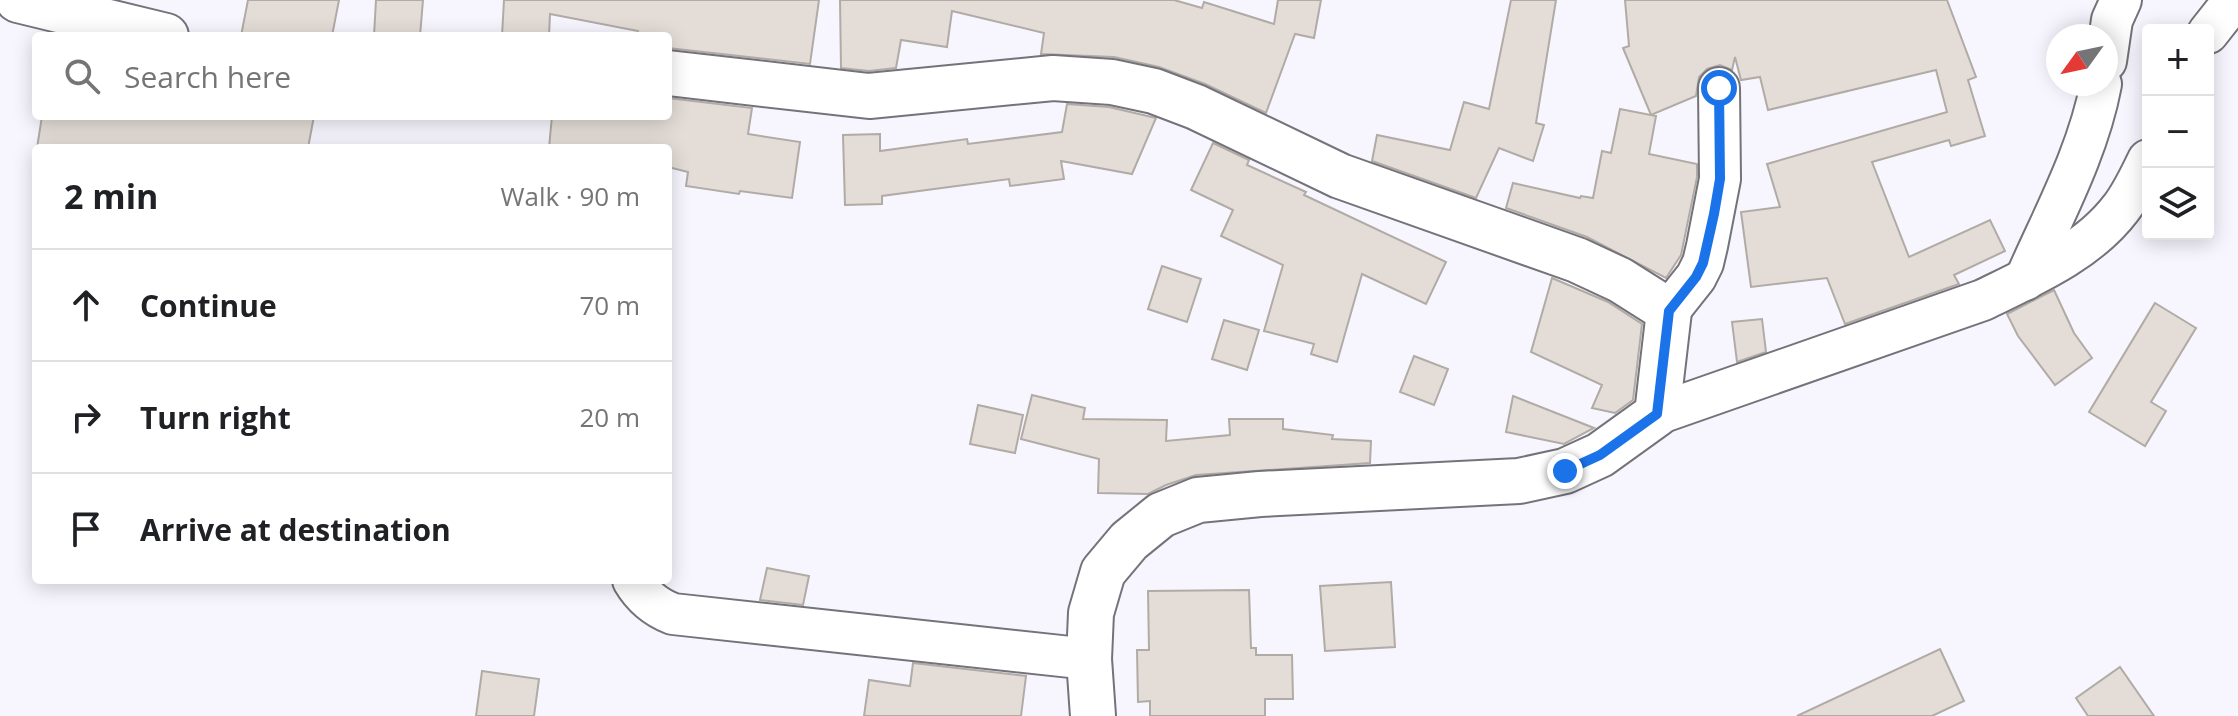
<!DOCTYPE html>
<html lang="en">
<head>
<meta charset="utf-8">
<style>
	:root { --surface:#fff; --page:#f2f2f2; --text:#202124; --muted:#757577; --line:#e0e0e0 }
	body { margin:0; font-family:"Open Sans",sans-serif; background:var(--page); color:var(--text) }
	.controls { position:absolute; right:24px; top:24px; display:grid; overflow:hidden; border-radius:8px; box-shadow:0 4px 20px #0003 }
	.controls button { width:72px; height:72px; display:grid; place-items:center; padding:0; border:0; border-bottom:2px solid var(--line); background:var(--surface); color:var(--text); font:40px sans-serif }
	.compass { position:absolute; left:2046px; top:24px; width:72px; height:72px; border-radius:50%; background:var(--surface); box-shadow:0 4px 20px #0003; rotate:237deg }
	.stop { position:absolute; width:24px; height:24px; margin:-18px; border:6px solid #1a73e8; border-radius:50%; background:#fff }
	.stop.end { background:#1a73e8; border-color:#fff; box-shadow:0 2px 8px #0008 }
	.list { margin:0; padding:0; list-style:none }
	h2 { display:flex; justify-content:space-between; align-items:center; height:104px; margin:0; padding:0 32px; font-size:34px }
	h2 small { font-size:26px; font-weight:400; color:var(--muted) }
	.list li { display:grid; grid-template-columns:52px 1fr auto; gap:24px; align-items:center; box-sizing:border-box; height:112px; padding:0 32px; border-top:2px solid var(--line) }
	.list b { display:block; font-size:30px; white-space:nowrap }
	.list em { font-size:26px; font-style:normal; color:var(--muted) }
	.icon { flex:none; width:44px; height:44px; fill:none; stroke:currentColor; stroke-width:2; stroke-linecap:round; stroke-linejoin:round }
	.map { position:relative; flex:none; width:2238px; height:716px; overflow:hidden }
	.search { position:absolute; background:var(--surface); box-shadow:0 4px 20px #0003; left:32px; top:32px; width:640px; height:88px; display:flex; align-items:center; gap:20px; box-sizing:border-box; padding:0 28px; border-radius:8px; color:var(--muted); font-size:30px }
	.panel { position:absolute; background:var(--surface); box-shadow:0 4px 20px #0003; left:32px; top:144px; width:640px; height:440px; border-radius:8px }
	.map>svg:first-child { display:block }
	.building { fill:#e4ddd7; stroke:#b1aba5; stroke-width:2 }
	.lines { fill:none; stroke-linecap:round; stroke-linejoin:round }
	.minor-casing { stroke:#74737a; stroke-width:44 }
	.tertiary-casing { stroke:#74737a; stroke-width:48 }
	.minor { stroke:#fff; stroke-width:40 }
	.tertiary { stroke:#fff; stroke-width:44 }
	.route { stroke:#1a73e8; stroke-width:10 }
</style>
</head>
<body>
<div class="map">
<svg width="2238" height="716" viewBox="0 0 2238 716">
	<rect width="100%" height="100%" fill="#f7f6ff"/>
	<g class="building">
		<path d="M248 0H339L332 36H241Z"/>
		<path d="M376 0H423L420 36H374Z"/>
		<path d="M504 0H819L810 64 668 48V36H637L638 31 550 14 549 36H502Z"/>
		<path d="M840 0H1174L1202 8 1204 2 1274 24 1278 0H1321L1314 38 1295 34 1266 113 1205 84 1159 67 1114 57 1041 54 1044 33 952 11 947 47 901 40 896 68 869 71 841 68Z"/>
		<path d="M1511 0H1556L1536 123 1544 125 1533 161 1499 148 1476 198 1372 161 1377 135 1450 150 1464 102 1489 109Z"/>
		<path d="M1625 0H1947L1976 77 1968 80 1985 136 1951 146 1949 140 1872 162 1909 257 1990 220 2005 251 1954 275 1959 284 1845 324 1827 278 1751 287 1741 212 1780 207 1767 164 1947 112 1936 70 1768 110 1760 77 1741 80 1735 57 1732 70 1720 65 1707 69 1699 77 1696 96 1651 115 1623 48 1629 46Z"/>
		<path d="M668 98 752 108 748 134 800 142 792 198 740 191 739 194 686 186 688 172 668 167V148H549L552 116H668Z"/>
		<path d="M1067 104 1109 107 1156 118 1132 174 1061 161 1064 179 1010 186 1009 179 882 196V204L845 205 843 135 880 134V151L967 139 968 144 1062 132Z"/>
		<path d="M1620 109 1656 116 1649 154 1697 164V177L1681 255 1666 278 1587 237 1506 208 1513 183 1580 198 1581 196 1593 198 1602 151 1611 153Z"/>
		<path d="M42 116H314L308 148H37Z"/>
		<path d="M1213 143 1249 160 1247 165 1306 192 1304 195 1446 262 1426 304 1362 274 1337 362 1311 354 1314 344 1264 331 1283 265 1221 236 1233 210 1191 190Z"/>
		<path d="M1162 266 1201 279 1187 322 1148 309Z"/>
		<path d="M1552 278 1608 302 1642 324 1633 400 1615 413 1592 408 1602 385 1531 352Z"/>
		<path d="M2054 290 2074 333 2092 358 2055 385 2018 336 2007 314Z"/>
		<path d="M2155 303 2196 328 2151 402 2166 411 2145 446 2089 412Z"/>
		<path d="M1762 319 1766 352 1737 362 1732 322Z"/>
		<path d="M1224 320 1259 330 1247 370 1212 359Z"/>
		<path d="M1414 356 1448 369 1434 405 1400 392Z"/>
		<path d="M1032 395 1085 408 1083 419 1167 420 1166 441 1230 435 1229 419H1283V429L1333 435 1332 439 1371 441 1370 463 1196 475 1166 485 1148 494 1098 493 1099 459 1021 439Z"/>
		<path d="M1513 396 1594 428 1564 444 1506 432Z"/>
		<path d="M978 405 1023 415 1015 453 970 444Z"/>
		<path d="M767 568 809 576 803 605 760 600Z"/>
		<path d="M1391 582 1395 647 1325 651 1320 586Z"/>
		<path d="M1249 590 1251 648H1256V655H1292L1293 699H1265V716H1150V701L1138 702 1137 650H1149L1148 591Z"/>
		<path d="M1940 649 1964 701 1932 716H1797Z"/>
		<path d="M913 663 1026 676 1021 716H864L869 680 910 686Z"/>
		<path d="M2120 667 2154 716H2088L2076 698Z"/>
		<path d="M482 671 539 679 534 716H476Z"/>
	</g>
	<g class="lines">
		<defs>
			<g id="minor">
				<path d="M2208 33 2234 0"/>
				<path d="M2106 61 2112 20 2121 0"/>
				<path d="M2025 280C2053 216 2088 153 2101 84"/>
				<path d="M1669 311 1696 277 1703 263 1707 246 1720 179 1719 88"/>
				<path d="M1657 414 1983 300C2032 276 2088 252 2121 208 2132 194 2140 176 2148 160"/>
				<path d="M633 580C643 597 655 607 673 614L1089 659"/>
			</g>
			<g id="tertiary">
				<path d="M18 0 166 36"/>
				<path d="M668 73 869 96 1053 78 1112 82 1154 91 1196 107 1340 176 1577 260 1620 280 1669 311 1657 414 1600 455 1565 471 1519 481 1260 494 1198 500 1161 515 1129 541 1103 572 1091 613 1089 659 1093 716"/>
			</g>
		</defs>
		<use href="#minor" class="minor-casing"/>
		<use href="#tertiary" class="tertiary-casing"/>
		<use href="#minor" class="minor"/>
		<use href="#tertiary" class="tertiary"/>
	</g>
	<g class="lines">
		<path class="route" d="M1565 471 1600 455 1657 414 1669 311 1696 277 1703 263 1714 214 1720 179 1719 88"/>
	</g>
</svg>
<div class="controls">
<button>+</button>
<button>−</button>
<button><svg class="icon" aria-label="layers" viewBox="0 0 24 24"><path d="M12 4l9 5-9 5-9-5zM3 14l9 5 9-5"/></svg></button>
</div>
<svg class="compass" viewBox="-18 -18 36 36"><path d="M0-13l5 13h-10z" fill="#e53935"/><path d="M0 13l5-13h-10z" fill="#757577"/></svg>
<div class="stop" style="left:1719px;top:88px"></div>
<div class="stop end" style="left:1565px;top:471px"></div>
<div class="search"><svg class="icon" aria-label="search" viewBox="0 0 24 24"><circle cx="10" cy="10" r="6"/><path d="M15 15l6 6"/></svg>Search here</div>
<section class="panel">
<h2>2 min<small>Walk · 90 m</small></h2>
<ul class="list">
<li><svg class="icon" aria-label="ahead" viewBox="0 0 24 24"><path d="M12 20V5M6 11l6-6 6 6"/></svg><div><b>Continue</b></div><em>70 m</em></li>
<li><svg class="icon" aria-label="right" viewBox="0 0 24 24"><path d="M7 20v-9h11M14 6l5 5-5 5"/></svg><div><b>Turn right</b></div><em>20 m</em></li>
<li><svg class="icon" aria-label="arrive" viewBox="0 0 24 24"><path d="M6 21V4h12l-3 4 3 4H6"/></svg><div><b>Arrive at destination</b></div></li>
</ul>
</section>
</div>
</body>
</html>
